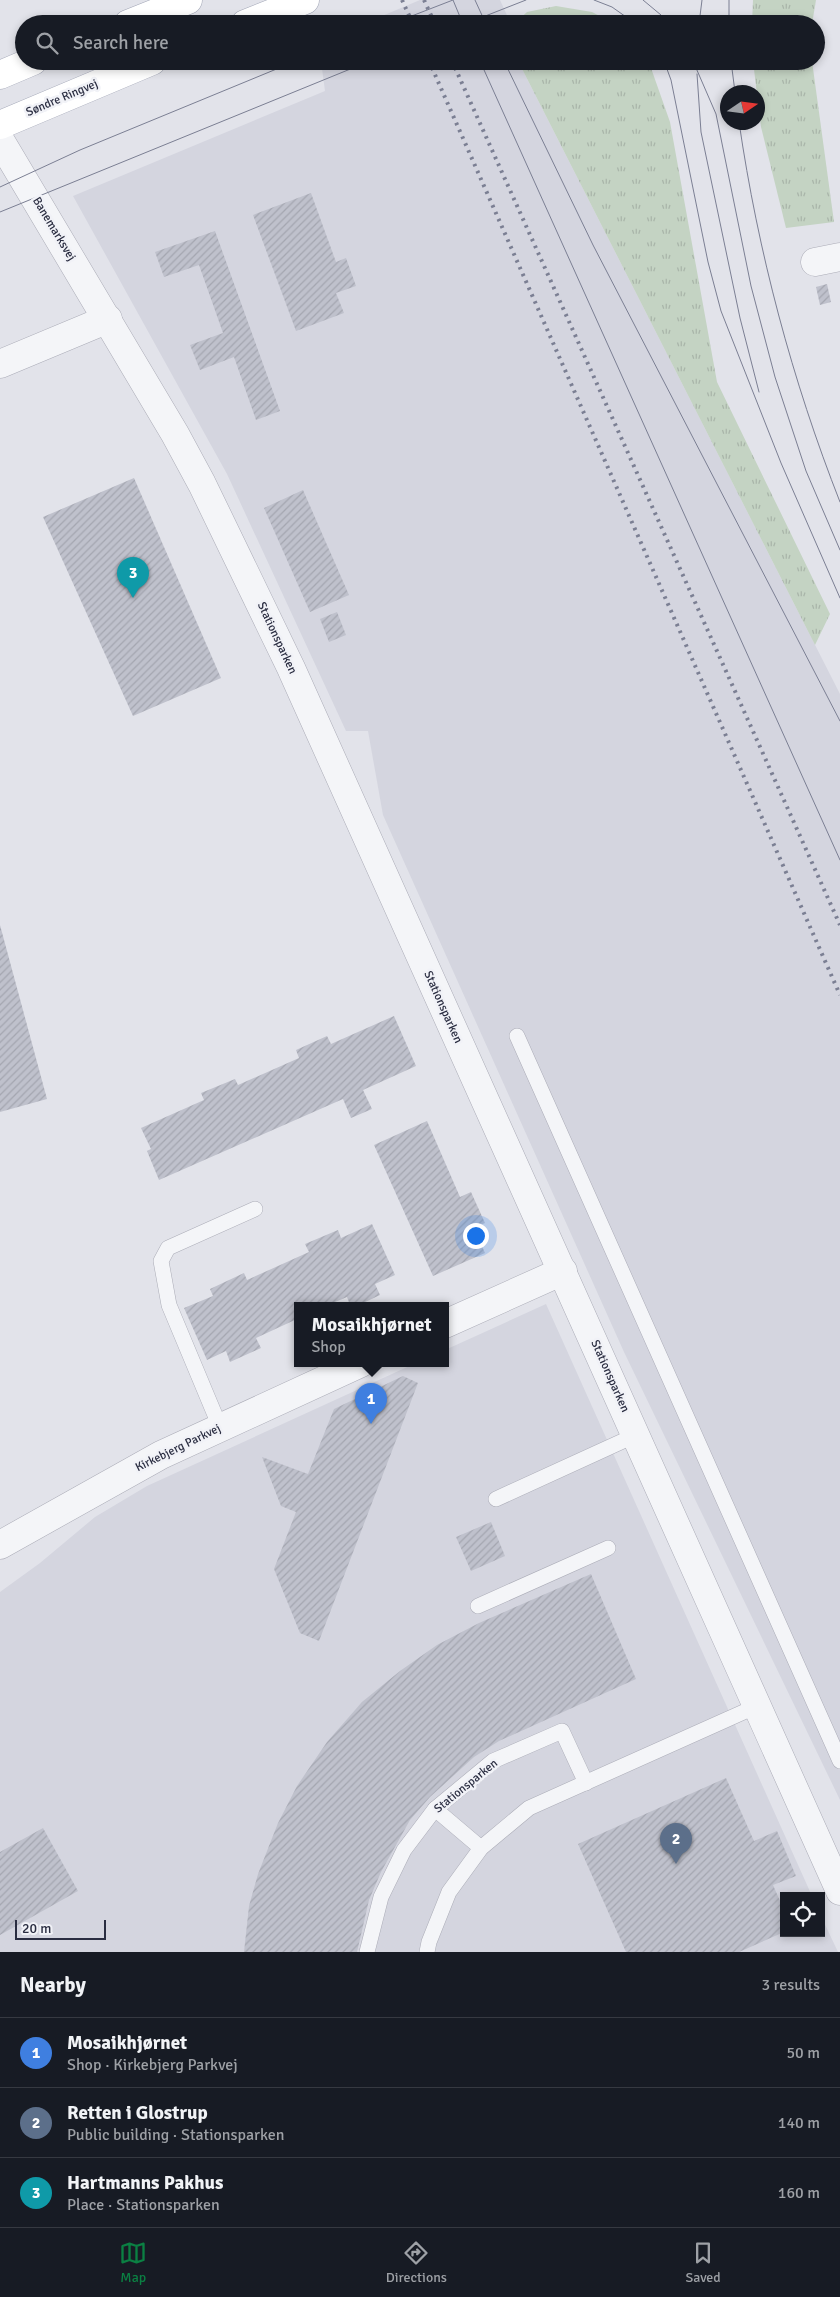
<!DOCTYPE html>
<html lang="en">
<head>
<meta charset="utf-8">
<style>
	:root { --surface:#171b24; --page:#20242c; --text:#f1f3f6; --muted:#9ea1a6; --line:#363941; --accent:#0b8043 }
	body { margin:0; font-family:Signika,sans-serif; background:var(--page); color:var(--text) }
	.controls { position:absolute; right:15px; bottom:15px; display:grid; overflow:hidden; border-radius:0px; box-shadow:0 2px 8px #0003 }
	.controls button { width:45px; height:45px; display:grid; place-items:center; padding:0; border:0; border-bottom:1px solid var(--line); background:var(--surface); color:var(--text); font:25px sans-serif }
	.compass { position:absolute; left:720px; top:85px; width:45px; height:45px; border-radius:50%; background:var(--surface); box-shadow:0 2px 8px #0003; rotate:77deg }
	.scale { position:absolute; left:15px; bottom:12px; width:91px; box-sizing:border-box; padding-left:5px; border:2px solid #2a2d41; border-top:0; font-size:14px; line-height:18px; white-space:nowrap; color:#2a2d41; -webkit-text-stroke:4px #f1f2f7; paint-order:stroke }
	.you { position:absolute; left:475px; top:1235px; width:18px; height:18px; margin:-12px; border:4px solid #fff; border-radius:50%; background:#1a73e8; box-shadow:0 0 0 8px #1a73e833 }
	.badge { display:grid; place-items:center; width:32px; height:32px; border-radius:50%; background:var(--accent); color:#fff; font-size:16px; font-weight:700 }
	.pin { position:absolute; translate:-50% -41px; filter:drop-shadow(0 1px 2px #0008) }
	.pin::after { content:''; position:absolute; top:26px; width:18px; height:15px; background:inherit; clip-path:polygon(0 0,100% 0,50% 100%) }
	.popup { position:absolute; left:294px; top:1302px; width:155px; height:65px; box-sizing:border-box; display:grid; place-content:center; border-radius:0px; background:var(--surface); filter:drop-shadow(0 1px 4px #0005); font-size:16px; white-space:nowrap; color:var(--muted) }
	.popup b { font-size:19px; color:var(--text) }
	.popup::after { content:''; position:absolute; left:50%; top:100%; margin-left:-10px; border:10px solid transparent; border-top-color:var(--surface) }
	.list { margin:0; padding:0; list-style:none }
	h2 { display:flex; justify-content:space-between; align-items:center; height:65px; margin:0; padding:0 20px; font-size:21px }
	h2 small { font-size:16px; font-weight:400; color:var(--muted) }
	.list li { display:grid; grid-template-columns:32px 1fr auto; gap:15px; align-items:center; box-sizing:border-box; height:70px; padding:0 20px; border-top:1px solid var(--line) }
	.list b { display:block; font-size:19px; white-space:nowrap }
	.list p { margin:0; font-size:16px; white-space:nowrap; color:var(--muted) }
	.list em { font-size:16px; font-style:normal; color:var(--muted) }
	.icon { flex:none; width:28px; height:28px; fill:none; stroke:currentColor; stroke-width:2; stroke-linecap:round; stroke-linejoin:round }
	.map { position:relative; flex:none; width:840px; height:1952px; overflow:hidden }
	.search { position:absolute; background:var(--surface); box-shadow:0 2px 8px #0003; left:15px; right:15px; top:15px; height:55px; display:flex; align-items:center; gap:12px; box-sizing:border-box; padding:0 18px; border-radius:28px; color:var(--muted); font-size:19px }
	.sheet { height:275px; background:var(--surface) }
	nav { display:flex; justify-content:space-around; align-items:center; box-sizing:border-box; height:70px; border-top:1px solid var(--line); background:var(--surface); font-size:14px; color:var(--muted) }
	nav a { display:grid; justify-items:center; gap:2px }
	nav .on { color:var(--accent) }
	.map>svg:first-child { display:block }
	.built { fill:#d4d5df }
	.grass { fill:url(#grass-tufts) }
	.building { fill:url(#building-hatch) }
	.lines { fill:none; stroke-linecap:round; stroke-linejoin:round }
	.service-casing { stroke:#abacb7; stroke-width:16 }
	.minor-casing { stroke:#abacb7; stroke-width:29 }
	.tertiary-casing { stroke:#abacb7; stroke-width:29 }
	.primary-casing { stroke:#a1a5b5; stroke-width:29 }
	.service { stroke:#f4f5f8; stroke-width:15 }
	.minor { stroke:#f4f5f8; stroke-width:28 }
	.tertiary { stroke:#f4f5f8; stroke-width:28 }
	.primary { stroke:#fff; stroke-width:28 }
	.tram { stroke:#7b7f93; stroke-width:1 }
	.rail { stroke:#7b7f93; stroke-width:4; stroke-dasharray:2.5 5; stroke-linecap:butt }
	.labels { text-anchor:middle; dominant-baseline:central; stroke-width:5; stroke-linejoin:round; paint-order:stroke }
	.street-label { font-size:12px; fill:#2a2d41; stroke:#f1f2f7 }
</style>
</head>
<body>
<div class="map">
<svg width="840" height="1952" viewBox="0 0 840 1952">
	<defs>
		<pattern id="grass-tufts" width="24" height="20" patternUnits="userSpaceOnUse" patternTransform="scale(1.25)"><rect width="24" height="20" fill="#c4d3c3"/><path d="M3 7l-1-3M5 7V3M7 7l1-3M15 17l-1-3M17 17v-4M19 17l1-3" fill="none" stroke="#a9b5a9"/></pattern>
		<pattern id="building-hatch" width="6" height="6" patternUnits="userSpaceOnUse" patternTransform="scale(1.25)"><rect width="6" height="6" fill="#bfc1cc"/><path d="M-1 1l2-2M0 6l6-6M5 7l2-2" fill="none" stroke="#a4a6b0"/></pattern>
	</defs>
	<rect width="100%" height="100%" fill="#e2e3ea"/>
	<g class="built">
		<path d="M420 0H500L511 24H363Z"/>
		<path d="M321 61H518L840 694V1800L624 1352 383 815 368 731H346L227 474 73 196 325 91Z"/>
		<path d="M546 1304 812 1896H784V1933H821V1916L838 1952H0V1592L40 1563 95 1517 147 1486 416 1363H445V1350Z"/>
	</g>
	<g class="grass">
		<path d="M753 0H816L812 24H752Z"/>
		<path d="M556 6 592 12 615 24H514L527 12Z"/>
		<path d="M518 61H646L651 68 670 122 717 382 830 614 815 645Z"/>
		<path d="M753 61H812L834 222 786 228 761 127Z"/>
	</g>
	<g class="building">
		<path d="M311 193 336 262 346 258 356 286 336 293 344 313 296 331 253 215Z"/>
		<path d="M215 231 280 411 256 420 234 357 200 370 190 345 223 333 199 265 164 277 155 252Z"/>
		<path d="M827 284 831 302 820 305 816 287Z"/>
		<path d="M134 478 221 678 133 716 43 517Z"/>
		<path d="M303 490 349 595 310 612 264 508Z"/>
		<path d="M337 612 346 635 329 642 320 619Z"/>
		<path d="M0 925 47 1099 0 1112Z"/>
		<path d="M394 1016 416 1066 363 1090 372 1109 351 1118 343 1099 159 1180 147 1151 151 1149 141 1128 204 1100 201 1093 235 1079 238 1085 299 1058 296 1050 327 1036 331 1044Z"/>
		<path d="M427 1121 460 1197 471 1192 485 1223 474 1228 485 1253 433 1276 374 1145Z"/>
		<path d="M372 1224 395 1275 375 1284 380 1295 359 1305H350L347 1297 328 1305H297V1319L256 1338 261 1348 230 1362 226 1351 207 1360 184 1308 213 1296 210 1289 244 1273 247 1280 309 1252 305 1244 338 1230 341 1238Z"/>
		<path d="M403 1376 418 1383 319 1641 300 1633 274 1569 296 1512 281 1506 262 1457 308 1474 334 1409Z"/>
		<path d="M491 1522 505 1556 471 1571 456 1537Z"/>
		<path d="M591 1574 636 1679 499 1741 474 1757 430 1797 410 1820 381 1872 369 1900 357 1952H244L249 1906 258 1874 278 1823 297 1786 327 1742 362 1702 400 1671 437 1645 479 1623Z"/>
		<path d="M726 1778 754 1841 777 1831 796 1876 773 1885 784 1910V1932L739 1952H626L578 1844Z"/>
		<path d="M43 1828 78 1891 0 1935V1852Z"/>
	</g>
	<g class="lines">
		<defs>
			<g id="service">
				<path d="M517 1036 840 1761"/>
				<path d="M220 1427 169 1305 161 1261 168 1248 255 1209"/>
				<path d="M496 1499 636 1435"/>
				<path d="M478 1606 608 1548"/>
				<path d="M435 1809 481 1848"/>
				<path d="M367 1952 381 1897 404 1850 435 1809 493 1761 562 1731 586 1783"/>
				<path d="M427 1952 429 1942 449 1892 481 1848 529 1808 757 1706"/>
			</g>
			<g id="minor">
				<path d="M815 262 840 257"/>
				<path d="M445 1324 563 1271"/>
				<path d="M0 1545 161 1455 361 1363"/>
			</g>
			<g id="tertiary">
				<path d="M0 140 175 434 202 484 291 668 840 1891"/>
				<path d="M0 364 108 319"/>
			</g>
			<g id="primary">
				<path d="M128 24 188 0"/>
				<path d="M245 24 305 0"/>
				<path d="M0 75 33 61"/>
				<path d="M0 125 152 61"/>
			</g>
		</defs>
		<use href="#service" class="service-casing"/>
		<use href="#minor" class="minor-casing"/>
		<use href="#tertiary" class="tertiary-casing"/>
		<use href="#primary" class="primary-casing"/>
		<use href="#service" class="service"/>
		<use href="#minor" class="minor"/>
		<use href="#tertiary" class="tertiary"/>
		<use href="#primary" class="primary"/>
		<g class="tram">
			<path d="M453 0 463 24"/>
			<path d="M475 0 486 24"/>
			<path d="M594 0 612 7 636 24"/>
			<path d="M643 0 661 15 668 24"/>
			<path d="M729 0V24"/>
			<path d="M391 24 453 0"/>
			<path d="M465 24 526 0"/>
			<path d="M699 24 702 0"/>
			<path d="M480 61 840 860"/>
			<path d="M504 61 593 245 840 721"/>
			<path d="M664 61 671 80 708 262 721 311 781 463 840 598"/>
			<path d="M693 61 716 114 751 286 775 377 806 471 840 550"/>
			<path d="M731 61 735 92"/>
			<path d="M697 74 701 132 740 318 759 392"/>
			<path d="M739 122C758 252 792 380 840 502"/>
			<path d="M0 187 80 150 296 61"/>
			<path d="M0 212 370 61"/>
		</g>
		<g class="rail">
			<path d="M402 0 413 24"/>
			<path d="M424 0 435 24"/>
			<path d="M429 61 840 995"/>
			<path d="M452 61 840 925"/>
		</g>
	</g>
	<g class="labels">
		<g class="street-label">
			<text transform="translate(62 98) rotate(-23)">Søndre Ringvej</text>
			<text transform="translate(54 229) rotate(59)">Banemarksvej</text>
			<text transform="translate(277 638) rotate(65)">Stationsparken</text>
			<text transform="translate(443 1007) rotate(66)">Stationsparken</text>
			<text transform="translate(610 1376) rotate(66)">Stationsparken</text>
			<text transform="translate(178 1448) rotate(-26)">Kirkebjerg Parkvej</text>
			<text transform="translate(466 1786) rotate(-39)">Stationsparken</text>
		</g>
	</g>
</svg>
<div class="controls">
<button><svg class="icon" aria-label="locate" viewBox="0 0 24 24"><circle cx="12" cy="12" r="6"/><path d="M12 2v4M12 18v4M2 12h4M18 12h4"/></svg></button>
</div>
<svg class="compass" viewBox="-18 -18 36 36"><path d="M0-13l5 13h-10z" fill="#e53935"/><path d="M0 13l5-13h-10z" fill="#9ea1a6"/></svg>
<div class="scale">20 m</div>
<div class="you"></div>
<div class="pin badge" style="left:371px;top:1424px;background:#3f7fe0">1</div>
<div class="popup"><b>Mosaikhjørnet</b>Shop</div>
<div class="pin badge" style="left:676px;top:1864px;background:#5c6f8a">2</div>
<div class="pin badge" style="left:133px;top:598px;background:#0f9aa8">3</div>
<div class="search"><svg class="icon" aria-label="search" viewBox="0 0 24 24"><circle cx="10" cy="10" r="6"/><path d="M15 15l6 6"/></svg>Search here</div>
</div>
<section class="sheet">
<h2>Nearby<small>3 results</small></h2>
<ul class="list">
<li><span class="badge" style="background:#3f7fe0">1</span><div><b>Mosaikhjørnet</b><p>Shop · Kirkebjerg Parkvej</p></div><em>50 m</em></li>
<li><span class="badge" style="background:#5c6f8a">2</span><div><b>Retten i Glostrup</b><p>Public building · Stationsparken</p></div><em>140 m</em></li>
<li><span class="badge" style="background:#0f9aa8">3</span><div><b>Hartmanns Pakhus</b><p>Place · Stationsparken</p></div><em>160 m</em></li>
</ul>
</section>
<nav>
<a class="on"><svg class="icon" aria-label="map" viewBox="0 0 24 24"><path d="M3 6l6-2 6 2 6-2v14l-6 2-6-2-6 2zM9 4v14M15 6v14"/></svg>Map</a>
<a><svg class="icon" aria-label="directions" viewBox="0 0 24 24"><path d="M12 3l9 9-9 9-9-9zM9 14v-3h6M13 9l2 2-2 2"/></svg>Directions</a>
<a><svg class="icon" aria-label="saved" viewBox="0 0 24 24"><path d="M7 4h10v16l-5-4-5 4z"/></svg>Saved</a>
</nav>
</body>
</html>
